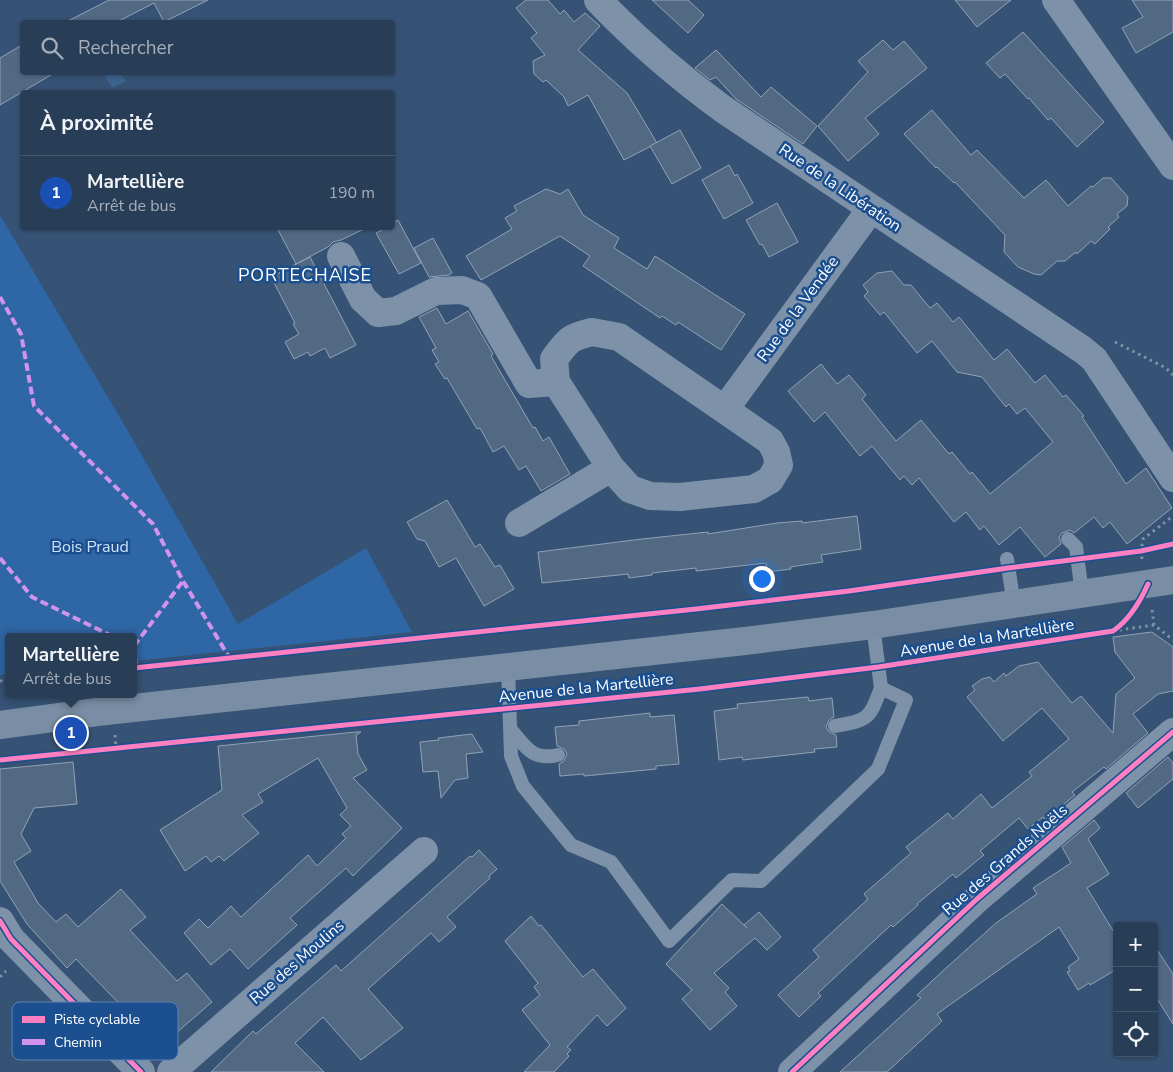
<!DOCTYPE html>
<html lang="fr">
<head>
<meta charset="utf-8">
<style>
	:root { --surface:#283e57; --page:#30455d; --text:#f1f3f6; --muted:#a5aeba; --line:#44576d; --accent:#b9c2ce }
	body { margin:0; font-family:"Nunito Sans",sans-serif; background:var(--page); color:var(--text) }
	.controls { position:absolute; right:15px; bottom:15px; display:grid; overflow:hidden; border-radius:5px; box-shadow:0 1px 4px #0004 }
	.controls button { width:45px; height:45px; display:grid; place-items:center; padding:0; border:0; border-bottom:1px solid var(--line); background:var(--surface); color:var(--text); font:25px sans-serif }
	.you { position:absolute; left:761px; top:578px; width:18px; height:18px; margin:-12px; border:4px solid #fff; border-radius:50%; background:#1a73e8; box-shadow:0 0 0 8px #1a73e833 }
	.badge { display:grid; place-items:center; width:32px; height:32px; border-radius:50%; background:var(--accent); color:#fff; font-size:16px; font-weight:700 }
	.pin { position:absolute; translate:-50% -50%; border:2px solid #fff; box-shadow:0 1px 5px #0006 }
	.popup { position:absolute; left:5px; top:633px; width:132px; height:65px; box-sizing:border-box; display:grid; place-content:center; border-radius:5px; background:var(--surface); filter:drop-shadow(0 1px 4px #0005); font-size:16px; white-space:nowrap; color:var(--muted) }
	.popup b { font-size:19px; color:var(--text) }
	.popup::after { content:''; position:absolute; left:50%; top:100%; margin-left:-10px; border:10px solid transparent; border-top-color:var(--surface) }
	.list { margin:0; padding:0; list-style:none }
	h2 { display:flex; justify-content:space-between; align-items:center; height:65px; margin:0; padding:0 20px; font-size:21px }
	h2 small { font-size:16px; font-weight:400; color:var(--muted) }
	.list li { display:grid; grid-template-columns:32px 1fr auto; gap:15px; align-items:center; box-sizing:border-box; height:75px; padding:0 20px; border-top:1px solid var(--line) }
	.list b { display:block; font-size:19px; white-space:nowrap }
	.list p { margin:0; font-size:16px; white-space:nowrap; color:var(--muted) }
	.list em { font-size:16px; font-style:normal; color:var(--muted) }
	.icon { flex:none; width:28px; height:28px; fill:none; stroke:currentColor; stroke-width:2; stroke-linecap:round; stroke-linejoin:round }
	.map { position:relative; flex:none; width:1173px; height:1072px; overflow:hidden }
	.search { position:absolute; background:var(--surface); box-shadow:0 1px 4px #0004; left:20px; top:20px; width:375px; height:55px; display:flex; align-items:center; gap:12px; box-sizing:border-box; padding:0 18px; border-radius:5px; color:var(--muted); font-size:19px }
	.panel { position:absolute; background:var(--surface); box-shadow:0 1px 4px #0004; left:20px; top:90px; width:375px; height:140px; border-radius:5px }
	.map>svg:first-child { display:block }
	.green { fill:#2f66a5 }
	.water { fill:#3b618d }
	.building { fill:#526984; stroke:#92a2b6 }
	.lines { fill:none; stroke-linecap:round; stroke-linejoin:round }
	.path { stroke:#7d92a8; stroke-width:3; stroke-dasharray:2.5 4; stroke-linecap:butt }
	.lane { stroke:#7d92a8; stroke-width:14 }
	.street { stroke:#7d92a8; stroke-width:28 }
	.secondary { stroke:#798da4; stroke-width:28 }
	.quiet { stroke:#d193ec; stroke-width:4; stroke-dasharray:8 4; stroke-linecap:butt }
	.cycleway-casing { stroke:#1b4f8f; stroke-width:8 }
	.cycleway { stroke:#ff80c0; stroke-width:5 }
	.labels { text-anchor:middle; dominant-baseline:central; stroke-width:5; stroke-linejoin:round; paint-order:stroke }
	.street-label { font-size:16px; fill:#fff; stroke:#1b4f8f }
	.park-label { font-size:16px; fill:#cfe3fa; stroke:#1b4f8f }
	.neighbourhood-label { font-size:18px; letter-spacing:1px; fill:#fff; stroke:#1b4f8f }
	.key { fill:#1b4f8f; stroke:#5f84b1; stroke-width:1 }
	.key-label { font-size:14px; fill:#fff }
</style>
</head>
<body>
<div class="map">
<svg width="1173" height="1072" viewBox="0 0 1173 1072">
	<rect width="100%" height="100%" fill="#365274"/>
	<path class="green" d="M0 215 125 426 238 624 366 548 412 632 134 661V637H8V674L0 675Z"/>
	<path class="water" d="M103 73H121L126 81 112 88Z"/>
	<g class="building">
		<path d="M109 0H208L164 22 154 3 117 22H66Z"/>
		<path d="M526 0H548L560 14 564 10 574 22 585 13 600 26 578 50 627 93 657 143 624 160 588 95 568 106 564 97 546 80 543 82 534 74 533 61 545 55 531 38 537 33 516 8Z"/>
		<path d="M652 0H688L704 15 688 33Z"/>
		<path d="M955 0H1011L977 27Z"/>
		<path d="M1132 0H1173V32L1136 53 1122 28 1143 17Z"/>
		<path d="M1023 32 1104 122 1077 147 1051 118 1048 120 1029 98 1028 99 1005 74 1000 78 986 63Z"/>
		<path d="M883 40 893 50 904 41 927 68 865 118 879 134 848 161 818 126 868 72 858 61Z"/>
		<path d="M22 45V72H56L0 105V58Z"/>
		<path d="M716 50 761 97 771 87 817 126 803 144 736 99 716 77 710 80 695 68Z"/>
		<path d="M932 110 971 155 977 150 1024 198 1046 180 1068 206 1091 186 1093 187 1103 178H1111L1128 197 1127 206 1117 214 1119 217 1108 227 1110 229 1095 244 1091 241 1077 254 1076 252 1065 261H1057L1041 275 1034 274 1018 267 1004 252 1005 235 955 182 954 183 937 167 936 168 904 134Z"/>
		<path d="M680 130 701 168 672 184 650 146Z"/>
		<path d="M729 165 735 176 737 174 753 203 724 219 702 180Z"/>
		<path d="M546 189 560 194 568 189 583 215 619 238 614 248 647 269 655 256 745 314 721 350 678 322 676 325 662 316 660 318 583 266 590 256 560 236 481 280 466 256 512 229 505 218 517 211 514 206Z"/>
		<path d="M777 203 798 242 769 257 762 244 760 245 746 220Z"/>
		<path d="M398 220 421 263 399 274 376 233 386 228H392V224Z"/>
		<path d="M277 228H366L341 240 333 242 328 247 296 264Z"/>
		<path d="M433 238 452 273 449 275 429 277 414 248Z"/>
		<path d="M310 257 356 345 330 358 325 348 310 356 308 352 294 359 285 342 299 334 293 324 295 323 271 277Z"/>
		<path d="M892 271 904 285H911L930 308 937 303 953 322 959 317 994 360 1007 349 1035 383 1045 375 1063 397 1066 395 1084 416 1082 417 1126 484 1146 468 1172 508 1127 544 1110 522 1103 528 1094 517 1074 533 1070 530 1062 533 1059 537 1061 544 1045 557 1020 527 999 545 984 526 980 530 966 512 954 522 919 478 912 485 904 476 900 480 872 446 860 456 825 412 814 422 788 391 821 364 837 384 849 375 866 395 862 399 896 441 921 420 949 454 952 452 970 474 972 472 990 494 1053 442 1025 408 1017 414 1009 404 1006 407 982 377 957 372 932 341 917 353 884 312 880 315 864 296 868 292 863 285 877 273Z"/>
		<path d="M437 308 446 324 468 311 493 354 491 356 533 428 535 427 543 441 549 437 570 474 541 491 526 466 519 470 504 446 493 452 480 428 477 429 447 378 445 379 435 364 439 362 432 350 436 348 419 317Z"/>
		<path d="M447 500 475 547 480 544 495 567 500 565 514 589 484 606 456 558 439 567 425 541 417 539 407 522Z"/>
		<path d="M857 516 861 549 821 555 823 562 790 567 791 569 767 572 766 563 696 571V568L652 573V575L629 578 628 574 542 583 538 552 642 539 708 532V534L777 523 802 521V523Z"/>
		<path d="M1152 632 1173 647V691L1158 694 1133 714 1148 733 1106 769 1104 767 1072 792 1075 795 1045 820 1043 817 1028 829 1019 818 980 851 984 855 956 878 953 874 917 904 918 905 893 927 891 925 818 993 821 996 799 1017 778 995 819 957 813 950 868 899 864 894 911 853 906 847 948 813 953 819 981 794 992 808 1032 776 1029 772 1069 739 1042 708 1003 741 967 697 975 690 972 686 982 679 990 677 994 682 1004 673 1006 676 1019 666 1038 662 1072 703 1081 696 1113 733 1116 694 1135 678 1115 652 1113 637Z"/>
		<path d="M808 697 809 701 832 698 834 717 829 720 826 727 829 732 836 735 837 747 814 749 815 752 743 760 742 757 719 760 714 711 738 708 737 704Z"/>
		<path d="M650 713V717L674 715 679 764 656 766V769L584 776V774L560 776 559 764 564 761 567 754 564 749 557 746 555 727 579 725V721Z"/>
		<path d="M356 732H361L356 735 358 754 367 770 353 778 402 828 353 876 346 868 290 918 297 925 248 969 230 949 211 965 184 933 199 919 208 928 231 906 241 917 308 855 317 866 346 838 342 834 351 826 340 815 347 808 318 758 258 794 263 802 242 815 259 833 224 861 219 856 211 862 206 856 185 871 160 830 222 790 218 746Z"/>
		<path d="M472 734 483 752 466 754 468 778 455 780 441 798 438 771 423 772 420 742 439 740 438 738Z"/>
		<path d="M1168 757 1173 763V779L1138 808 1126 793Z"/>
		<path d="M73 762 77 804 34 808 21 834 31 851 14 862 38 903 56 922 66 914 78 927 121 889 146 917 130 930 177 981 187 973 212 1002 175 1034 150 1005 135 1020 76 959 67 968 27 924 0 881V769Z"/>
		<path d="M1094 820 1100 828 1088 839 1109 874 1087 888 1117 937V969L1090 985 1089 983 1078 990 1067 972 1070 971 1068 967 1079 959 1059 927 937 1014 942 1021 887 1072H840L921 998 917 995 946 968 996 923 1037 894 1033 888 1071 863 1062 847Z"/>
		<path d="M479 850 497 869 489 876 490 878 447 917 456 927 439 942 431 933 368 989 403 1028 361 1060 323 1017 295 1043 324 1072H211L253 1031 256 1034 336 965 341 971 470 856 472 857Z"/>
		<path d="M722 904 747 928 744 925 759 912 781 937 767 950 755 938 714 973 729 988 725 992 737 1006 710 1030 682 999 692 990 666 964Z"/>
		<path d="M531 916 539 926 541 925 583 977 593 969 626 1008 607 1026 597 1015 567 1047 571 1050 567 1054 569 1056 554 1072H524L550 1045 522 1010 540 995 534 987 538 983 505 941Z"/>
		<path d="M1154 945 1173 974V1024L1154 994Z"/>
	</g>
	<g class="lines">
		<g class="path">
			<path d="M1115 342 1166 368 1173 375"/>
			<path d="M1142 559 1141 551 1143 539 1173 516"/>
			<path d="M1152 610 1154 625 1173 640"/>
			<path d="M1113 631 1154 625"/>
			<path d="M0 681 8 680"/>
			<path d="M115 735 116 748"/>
			<path d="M0 977 6 971"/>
		</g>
		<g class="lane">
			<path d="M1068 539 1076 547 1082 594"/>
			<path d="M1007 559 1014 605"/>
			<path d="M508 667 511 756 523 786 571 845 611 862 669 941 732 880 761 881 878 769 906 700 881 688 873 625"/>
			<path d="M835 726C868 720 869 720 881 688"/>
			<path d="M511 730C526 747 532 761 558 755"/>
		</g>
		<g class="street">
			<path d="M598 0C636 40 678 76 723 109L1083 350 1094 359 1173 478"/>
			<path d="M1056 0 1173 166"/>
			<path d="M341 256 363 299 378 313 396 311 436 291 462 290 478 296 529 384 556 382"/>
			<path d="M592 332 619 337 770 441 776 452 779 465 770 480 754 489 680 497 650 496 630 489 611 468 556 382 554 359C568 340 570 337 592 332Z"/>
			<path d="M725 409 871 209"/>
			<path d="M519 523 611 468"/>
			<path d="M0 921 11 939 141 1072"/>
			<path d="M171 1072 424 851"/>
			<path d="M792 1072 977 899 1173 732"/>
		</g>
		<path class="secondary" d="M0 725 97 712 745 641 873 625 1173 580"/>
		<g class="quiet">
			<path d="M0 297 21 334 34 406 153 524 183 581 229 657"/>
			<path d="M0 558 32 597 114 637"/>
			<path d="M134 646 183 581"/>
			<path d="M134 647 136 667"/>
		</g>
		<defs>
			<g id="cycleway">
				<path d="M134 668 696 609 849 591 1008 568 1141 551 1173 544"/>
				<path d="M0 760 700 689 878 667 1113 631C1129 620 1140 602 1148 584"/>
				<path d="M0 921 11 939 141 1072"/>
				<path d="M792 1072 977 899 1173 732"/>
			</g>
		</defs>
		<use href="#cycleway" class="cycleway-casing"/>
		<use href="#cycleway" class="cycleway"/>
	</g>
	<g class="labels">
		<g class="street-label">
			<text transform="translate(840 188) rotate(34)">Rue de la Libération</text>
			<text transform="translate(798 309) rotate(-54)">Rue de la Vendée</text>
			<text transform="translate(987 638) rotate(-9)">Avenue de la Martellière</text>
			<text transform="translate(586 688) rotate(-6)">Avenue de la Martellière</text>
			<text transform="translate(1005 860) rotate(-41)">Rue des Grands Noëls</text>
			<text transform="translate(297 962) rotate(-41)">Rue des Moulins</text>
		</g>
		<g class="park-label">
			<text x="90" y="547">Bois Praud</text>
		</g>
		<g class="neighbourhood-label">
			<text x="305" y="275">PORTECHAISE</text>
		</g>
	</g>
	<rect x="12" y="1002" width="166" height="58" rx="8" class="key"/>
	<rect x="22" y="1016" width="23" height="7" fill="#ff80c0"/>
	<rect x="22" y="1039" width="23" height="6" fill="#d193ec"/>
	<g class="key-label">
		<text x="54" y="1024">Piste cyclable</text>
		<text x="54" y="1047">Chemin</text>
	</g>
</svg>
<div class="controls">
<button>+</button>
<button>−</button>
<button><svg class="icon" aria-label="locate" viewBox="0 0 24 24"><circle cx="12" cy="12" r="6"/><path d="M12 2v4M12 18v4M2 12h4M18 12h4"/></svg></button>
</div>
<div class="you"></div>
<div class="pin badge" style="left:71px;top:733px;background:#1a4fb4">1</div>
<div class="popup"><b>Martellière</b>Arrêt de bus</div>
<div class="search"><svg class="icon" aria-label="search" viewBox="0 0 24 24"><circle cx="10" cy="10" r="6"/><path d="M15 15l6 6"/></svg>Rechercher</div>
<section class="panel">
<h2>À proximité<small></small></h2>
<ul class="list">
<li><span class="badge" style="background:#1a4fb4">1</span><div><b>Martellière</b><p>Arrêt de bus</p></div><em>190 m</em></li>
</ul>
</section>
</div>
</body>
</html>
